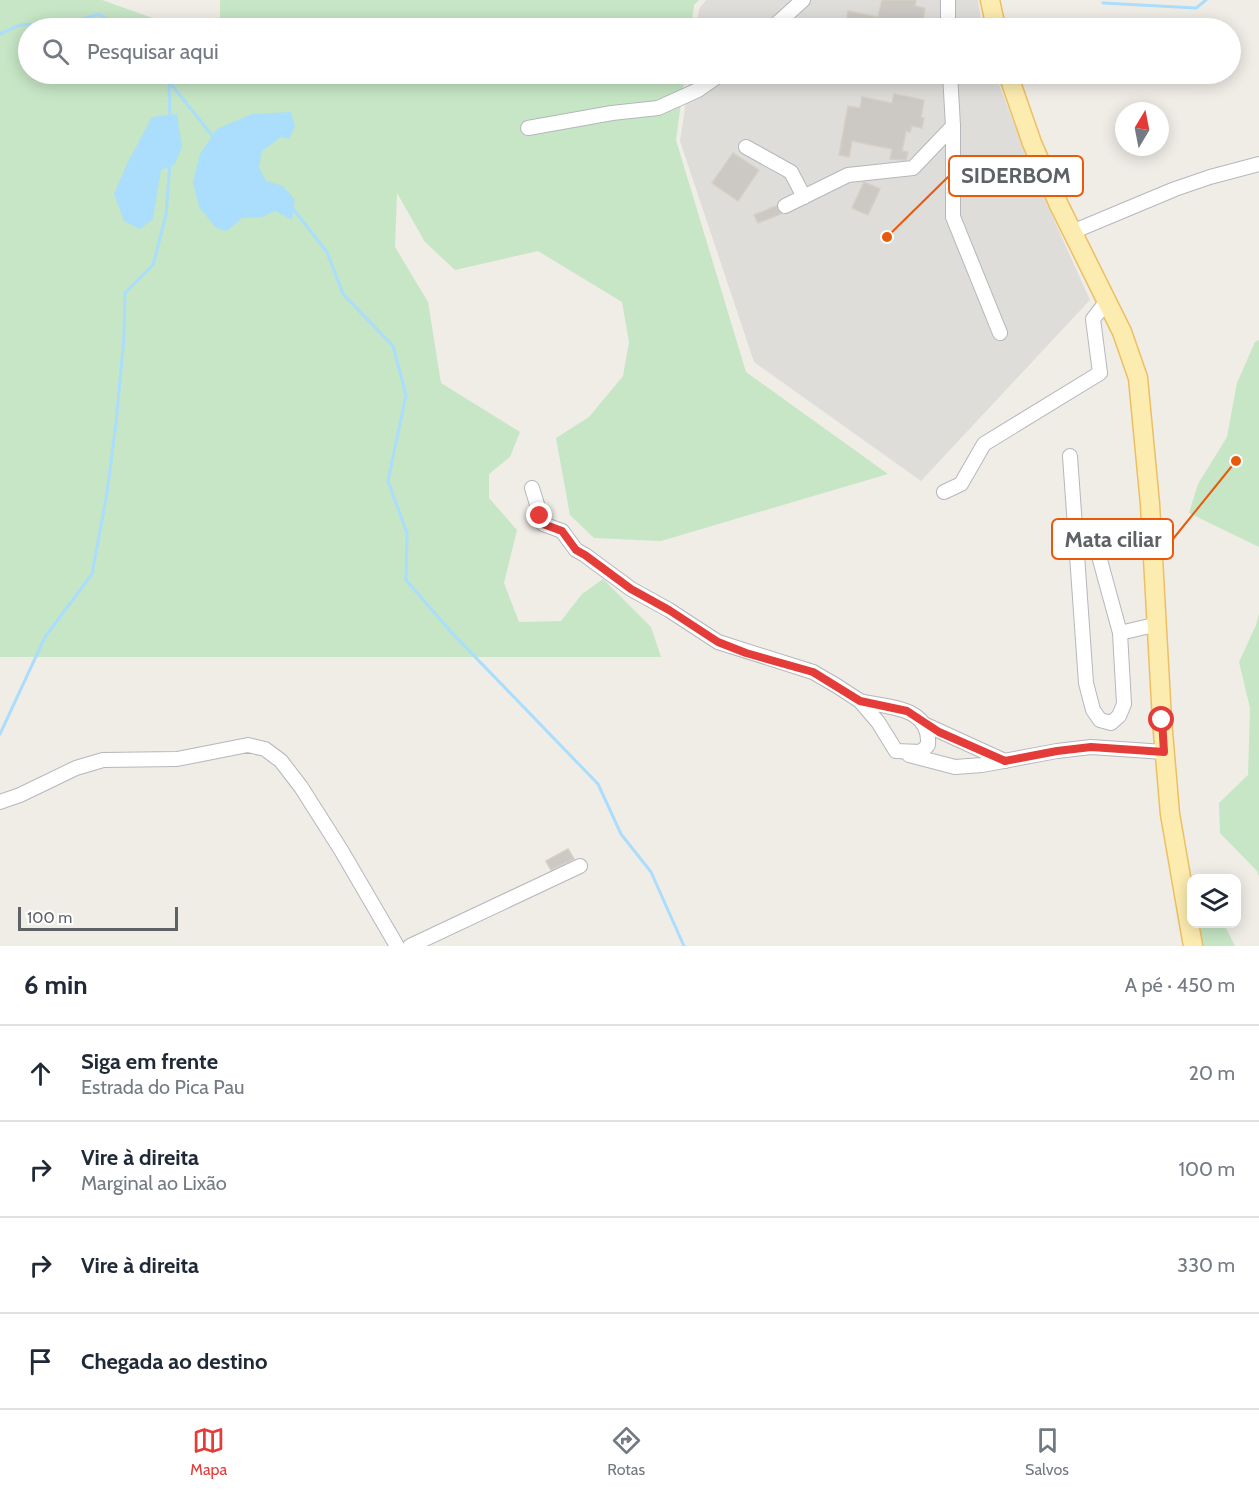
<!DOCTYPE html>
<html lang="pt">
<head>
<meta charset="utf-8">
<style>
	:root { --surface:#fff; --page:#f6f6f7; --text:#1f2937; --muted:#747a83; --line:#e0e1e3; --accent:#e43d39 }
	body { margin:0; font-family:Cabin,sans-serif; background:var(--page); color:var(--text) }
	.controls { position:absolute; right:18px; bottom:18px; display:grid; overflow:hidden; border-radius:12px; box-shadow:0 3px 15px #0003 }
	.controls button { width:54px; height:54px; display:grid; place-items:center; padding:0; border:0; border-bottom:2px solid var(--line); background:var(--surface); color:var(--text); font:30px sans-serif }
	.compass { position:absolute; left:1115px; top:102px; width:54px; height:54px; border-radius:50%; background:var(--surface); box-shadow:0 3px 15px #0003; rotate:10deg }
	.scale { position:absolute; left:18px; bottom:15px; width:160px; box-sizing:border-box; padding-left:6px; border:3px solid #5e6267; border-top:0; font-size:16px; line-height:21px; white-space:nowrap; color:#5e6267; -webkit-text-stroke:4px #fff; paint-order:stroke }
	.stop { position:absolute; width:18px; height:18px; margin:-14px; border:4px solid #e43d39; border-radius:50%; background:#fff }
	.stop.end { background:#e43d39; border-color:#fff; box-shadow:0 2px 6px #0008 }
	.list { margin:0; padding:0; list-style:none }
	h2 { display:flex; justify-content:space-between; align-items:center; height:78px; margin:0; padding:0 24px; font-size:26px }
	h2 small { font-size:20px; font-weight:400; color:var(--muted) }
	.list li { display:grid; grid-template-columns:39px 1fr auto; gap:18px; align-items:center; box-sizing:border-box; height:96px; padding:0 24px; border-top:2px solid var(--line) }
	.list b { display:block; font-size:22px; white-space:nowrap }
	.list p { margin:0; font-size:20px; white-space:nowrap; color:var(--muted) }
	.list em { font-size:20px; font-style:normal; color:var(--muted) }
	.icon { flex:none; width:33px; height:33px; fill:none; stroke:currentColor; stroke-width:2; stroke-linecap:round; stroke-linejoin:round }
	.map { position:relative; flex:none; width:1259px; height:946px; overflow:hidden }
	.search { position:absolute; background:var(--surface); box-shadow:0 3px 15px #0003; left:18px; right:18px; top:18px; height:66px; display:flex; align-items:center; gap:15px; box-sizing:border-box; padding:0 21px; border-radius:33px; color:var(--muted); font-size:22px }
	.sheet { height:462px; background:var(--surface) }
	nav { display:flex; justify-content:space-around; align-items:center; box-sizing:border-box; height:84px; border-top:2px solid var(--line); background:var(--surface); font-size:16px; color:var(--muted) }
	nav a { display:grid; justify-items:center; gap:3px }
	nav .on { color:var(--accent) }
	.map>svg:first-child { display:block }
	.industrial { fill:#dfddd9 }
	.green { fill:#c6e6c5 }
	.water { fill:#abddfc }
	.lines { fill:none; stroke-linecap:round; stroke-linejoin:round }
	.stream { stroke:#abddfc; stroke-width:3 }
	.building { fill:#ccc8c4; stroke:#d5cfc5; stroke-width:1.5 }
	.minor-casing { stroke:#b4b7bb; stroke-width:16 }
	.major-casing { stroke:#edbf63; stroke-width:21 }
	.minor { stroke:#fff; stroke-width:14 }
	.major { stroke:#fcecb0; stroke-width:18 }
	.route { stroke:#e43d39; stroke-width:8 }
	.leader { fill:none; stroke:#e8590c; stroke-width:2 }
	.callout-dot { fill:#e8590c; stroke:#fff; stroke-width:2 }
	.callout { fill:#fff; stroke:#e8590c; stroke-width:2 }
	.callout-label { font-size:22px; text-anchor:middle; font-weight:bold; fill:#5e6267 }
</style>
</head>
<body>
<div class="map">
<svg width="1259" height="946" viewBox="0 0 1259 946">
	<rect width="100%" height="100%" fill="#f0ede7"/>
	<g class="industrial">
		<path d="M706 0H978L982 28H696L699 9Z"/>
		<path d="M690 74H995L1033 173 1090 300 921 481 754 362 680 141Z"/>
	</g>
	<g class="green">
		<path d="M0 0H102L181 28H28V74H685L676 140 746 372 888 474 661 541 594 538 570 515 556 438 589 417 623 376 629 342 622 302 538 251 455 270 425 242 397 193 395 247 428 302 441 383 520 432 510 457 489 474V498L517 530 504 583 519 622 561 621 582 594 603 579 651 627 661 657H0Z"/>
		<path d="M220 0H699L694 5 691 28H220Z"/>
		<path d="M1259 340V547L1189 513 1198 484 1227 437 1237 383 1255 342Z"/>
		<path d="M1259 613V876L1257 871 1220 833 1219 803 1248 775 1250 708 1239 662 1256 625Z"/>
		<path d="M1198 924H1224L1235 946H1202Z"/>
	</g>
	<g class="water">
		<path d="M291 112 295 127 289 139 281 137 262 151 259 167 266 181 283 186 295 200 292 220 275 211 262 217 242 218 227 231 216 228 199 207 193 182 200 154 217 129 252 114Z"/>
		<path d="M177 114 182 147 175 164 161 170 153 219 140 229 124 221 114 194 127 164 152 117Z"/>
	</g>
	<g class="lines">
		<g class="stream">
			<path d="M1103 3 1196 8 1206 0"/>
			<path d="M0 34 20 25 38 24 53 27 99 14 121 28"/>
			<path d="M163 74 214 138"/>
			<path d="M169 85 170 117"/>
			<path d="M291 206 327 252 343 294 393 346 406 395 388 481 407 533 406 580 452 633 598 784 621 834 651 872 684 946"/>
			<path d="M0 734 45 637 92 574 107 493 116 423 124 337 125 293 153 265 166 215 170 163"/>
		</g>
	</g>
	<g class="building">
		<path d="M882 0H916L915 6 925 8 922 28H845L848 11 878 17Z"/>
		<path d="M1060 19 1063 28H1033L1032 25Z"/>
		<path d="M894 94 924 100 921 117 924 118 922 128 912 126 910 132 906 131 902 151 908 152 906 160 890 159 892 149 852 141 849 157 839 155 848 106 860 108 862 97 892 103Z"/>
		<path d="M733 153 759 170 738 201 712 183Z"/>
		<path d="M864 182 880 189 868 215 852 208Z"/>
		<path d="M776 206 781 214 758 223 754 215Z"/>
		<path d="M568 849 574 859 551 870 546 861Z"/>
	</g>
	<g class="lines">
		<defs>
			<g id="minor">
				<path d="M772 28 803 0"/>
				<path d="M948 28V0"/>
				<path d="M950 74 953 126V217L1000 333"/>
				<path d="M528 128 612 113 658 108 698 90 721 74"/>
				<path d="M746 147 791 172 804 197"/>
				<path d="M785 206 848 175 913 168 953 126"/>
				<path d="M1072 232 1175 189 1210 177 1259 164"/>
				<path d="M1070 456 1086 683 1093 710 1100 720 1111 723 1119 716 1124 704 1120 633 1158 624"/>
				<path d="M532 488 543 524 562 531 576 550 585 555 631 589 669 610 718 642 813 672 837 686 860 701 878 722 896 751 921 752 928 745C931 706 888 708 860 701"/>
				<path d="M944 492 961 484 984 444 1100 373 1093 319 1107 301"/>
				<path d="M1091 527 1120 633"/>
				<path d="M924 724 1005 761"/>
				<path d="M909 755 955 767 982 765 1057 751 1091 747 1164 752"/>
				<path d="M0 802 20 795 76 768 103 760 177 759 248 745 265 749 281 761 301 787 341 850 397 946"/>
				<path d="M410 946 580 866"/>
			</g>
			<g id="major">
				<path d="M990 0 996 28"/>
				<path d="M1008 74 1032 143 1059 205 1122 332 1138 378 1150 504 1162 720 1170 814 1193 946"/>
			</g>
		</defs>
		<use href="#minor" class="minor-casing"/>
		<use href="#major" class="major-casing"/>
		<use href="#minor" class="minor"/>
		<use href="#major" class="major"/>
	</g>
	<g class="lines">
		<path class="route" d="M540 516 543 524 562 531 576 550 585 555 631 589 669 610 718 642 746 653 813 672 860 701 907 711 939 732 1005 761 1057 751 1091 747 1164 752 1162 720"/>
	</g>
	<path class="leader" d="M887 237L949 176M1236 461L1173 539"/>
	<g class="callout-dot">
		<circle cx="887" cy="237" r="6"/>
		<circle cx="1236" cy="461" r="6"/>
	</g>
	<g class="callout">
		<rect x="949" y="156" width="134" height="40" rx="6"/>
		<rect x="1052" y="519" width="121" height="40" rx="6"/>
	</g>
	<g class="callout-label">
		<text x="1016" y="183">SIDERBOM</text>
		<text x="1113" y="547">Mata ciliar</text>
	</g>
</svg>
<div class="controls">
<button><svg class="icon" aria-label="layers" viewBox="0 0 24 24"><path d="M12 4l9 5-9 5-9-5zM3 14l9 5 9-5"/></svg></button>
</div>
<svg class="compass" viewBox="-18 -18 36 36"><path d="M0-13l5 13h-10z" fill="#e53935"/><path d="M0 13l5-13h-10z" fill="#747a83"/></svg>
<div class="scale">100 m</div>
<div class="stop" style="left:1162px;top:720px"></div>
<div class="stop end" style="left:540px;top:516px"></div>
<div class="search"><svg class="icon" aria-label="search" viewBox="0 0 24 24"><circle cx="10" cy="10" r="6"/><path d="M15 15l6 6"/></svg>Pesquisar aqui</div>
</div>
<section class="sheet">
<h2>6 min<small>A pé · 450 m</small></h2>
<ul class="list">
<li><svg class="icon" aria-label="ahead" viewBox="0 0 24 24"><path d="M12 20V5M6 11l6-6 6 6"/></svg><div><b>Siga em frente</b><p>Estrada do Pica Pau</p></div><em>20 m</em></li>
<li><svg class="icon" aria-label="right" viewBox="0 0 24 24"><path d="M7 20v-9h11M14 6l5 5-5 5"/></svg><div><b>Vire à direita</b><p>Marginal ao Lixão</p></div><em>100 m</em></li>
<li><svg class="icon" aria-label="right" viewBox="0 0 24 24"><path d="M7 20v-9h11M14 6l5 5-5 5"/></svg><div><b>Vire à direita</b></div><em>330 m</em></li>
<li><svg class="icon" aria-label="arrive" viewBox="0 0 24 24"><path d="M6 21V4h12l-3 4 3 4H6"/></svg><div><b>Chegada ao destino</b></div></li>
</ul>
</section>
<nav>
<a class="on"><svg class="icon" aria-label="map" viewBox="0 0 24 24"><path d="M3 6l6-2 6 2 6-2v14l-6 2-6-2-6 2zM9 4v14M15 6v14"/></svg>Mapa</a>
<a><svg class="icon" aria-label="directions" viewBox="0 0 24 24"><path d="M12 3l9 9-9 9-9-9zM9 14v-3h6M13 9l2 2-2 2"/></svg>Rotas</a>
<a><svg class="icon" aria-label="saved" viewBox="0 0 24 24"><path d="M7 4h10v16l-5-4-5 4z"/></svg>Salvos</a>
</nav>
</body>
</html>
